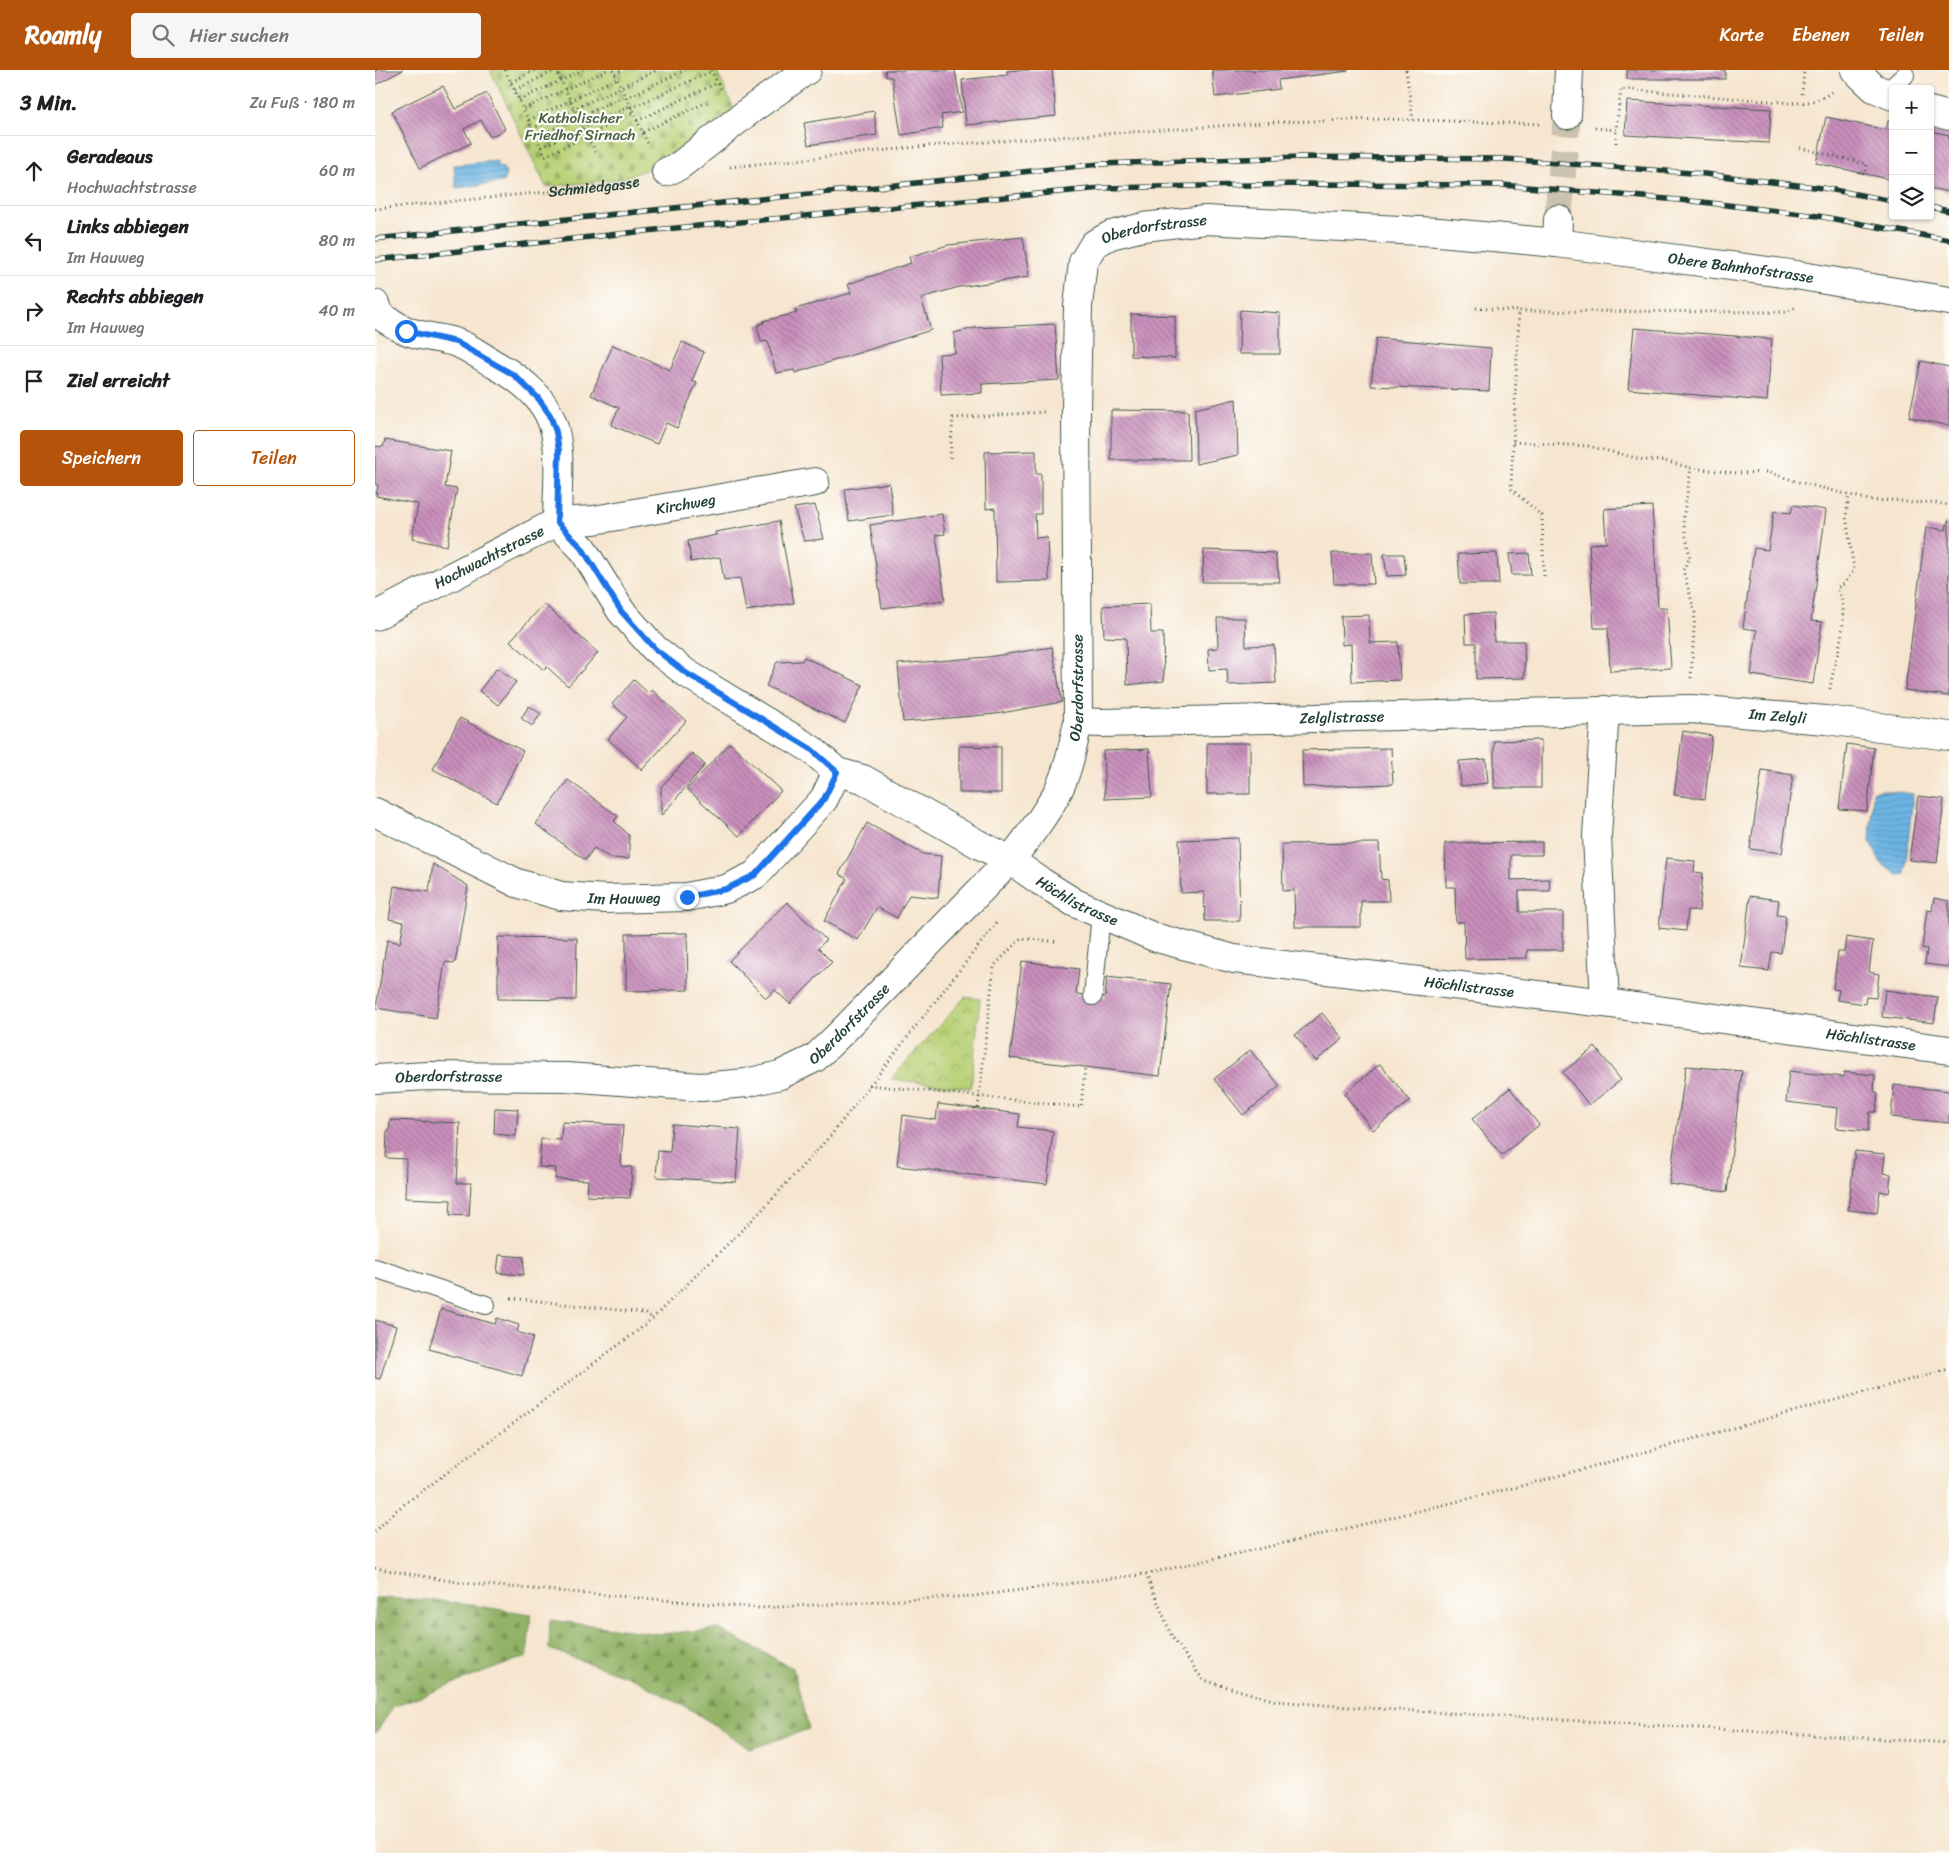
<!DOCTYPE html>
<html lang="de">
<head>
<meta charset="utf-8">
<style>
	:root { --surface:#fff; --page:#f6f6f6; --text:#202124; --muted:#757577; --line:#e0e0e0; --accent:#b45309 }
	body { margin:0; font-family:Sriracha,sans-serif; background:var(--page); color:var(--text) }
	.controls { position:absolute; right:15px; top:15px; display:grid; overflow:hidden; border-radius:5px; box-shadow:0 1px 4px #0004 }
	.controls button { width:45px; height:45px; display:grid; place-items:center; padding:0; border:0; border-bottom:1px solid var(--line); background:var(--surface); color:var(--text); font:25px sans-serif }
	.stop { position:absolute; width:15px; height:15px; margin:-11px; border:4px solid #1a73e8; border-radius:50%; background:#fff }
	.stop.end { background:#1a73e8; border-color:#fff; box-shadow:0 1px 5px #0008 }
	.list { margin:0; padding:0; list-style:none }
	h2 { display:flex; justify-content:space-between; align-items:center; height:65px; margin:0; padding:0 20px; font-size:21px }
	h2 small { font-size:16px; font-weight:400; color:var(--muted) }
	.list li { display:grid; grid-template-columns:32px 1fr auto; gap:15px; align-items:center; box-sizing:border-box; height:70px; padding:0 20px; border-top:1px solid var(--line) }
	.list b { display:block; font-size:19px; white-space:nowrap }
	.list p { margin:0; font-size:16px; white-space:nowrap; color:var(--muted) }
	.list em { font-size:16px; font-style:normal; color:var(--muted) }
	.actions { display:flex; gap:10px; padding:15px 20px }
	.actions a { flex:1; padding:11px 0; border:1px solid var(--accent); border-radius:5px; text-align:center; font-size:18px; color:var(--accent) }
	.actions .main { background:var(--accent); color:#fff }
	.icon { flex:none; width:28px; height:28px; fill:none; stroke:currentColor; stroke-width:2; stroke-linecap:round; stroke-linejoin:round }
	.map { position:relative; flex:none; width:1574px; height:1783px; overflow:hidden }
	header { display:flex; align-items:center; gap:30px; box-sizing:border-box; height:70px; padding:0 25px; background:var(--accent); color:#fff }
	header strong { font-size:24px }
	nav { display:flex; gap:28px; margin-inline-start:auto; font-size:18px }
	.search { width:350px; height:45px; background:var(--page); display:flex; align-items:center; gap:12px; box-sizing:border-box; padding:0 18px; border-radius:5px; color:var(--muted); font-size:19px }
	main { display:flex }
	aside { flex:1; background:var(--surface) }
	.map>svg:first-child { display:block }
	.forest { fill:url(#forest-firs); stroke:#58784d }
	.cemetery { fill:url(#cemetery-stones); stroke:#6c8654 }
	.park { fill:url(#park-crowns); stroke:#6c8654 }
	.water { fill:url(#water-rules); stroke:#46798c }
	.building { fill:url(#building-back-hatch) }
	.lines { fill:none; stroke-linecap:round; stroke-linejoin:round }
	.minor-tunnel { stroke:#cbc3b0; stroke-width:28; stroke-dasharray:28 14; stroke-linecap:butt }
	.service-casing { stroke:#3f564b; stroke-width:20 }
	.minor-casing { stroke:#3f564b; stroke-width:30 }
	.path { stroke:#3f564b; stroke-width:3; stroke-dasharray:1 4; stroke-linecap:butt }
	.service { stroke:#fff; stroke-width:18 }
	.minor { stroke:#fff; stroke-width:28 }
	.rail-casing { stroke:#1f3d34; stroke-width:5.5 }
	.rail { stroke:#fdfcf7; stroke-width:4; stroke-dasharray:11; stroke-linecap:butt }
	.route { stroke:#1a73e8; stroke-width:6 }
	.labels { text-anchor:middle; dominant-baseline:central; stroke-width:4.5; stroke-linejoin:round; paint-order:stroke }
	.park-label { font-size:15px; fill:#456244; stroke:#fdfcf7 }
	.street-label { font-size:15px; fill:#1f3d34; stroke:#fdfcf7 }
</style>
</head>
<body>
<header>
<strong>Roamly</strong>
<div class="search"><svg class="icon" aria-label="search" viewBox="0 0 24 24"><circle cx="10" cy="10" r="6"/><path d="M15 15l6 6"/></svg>Hier suchen</div>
<nav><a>Karte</a><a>Ebenen</a><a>Teilen</a></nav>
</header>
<main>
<aside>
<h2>3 Min.<small>Zu Fuß · 180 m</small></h2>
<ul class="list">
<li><svg class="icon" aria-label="ahead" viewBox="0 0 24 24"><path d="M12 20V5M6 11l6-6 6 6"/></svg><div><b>Geradeaus</b><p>Hochwachtstrasse</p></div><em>60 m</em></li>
<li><svg class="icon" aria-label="left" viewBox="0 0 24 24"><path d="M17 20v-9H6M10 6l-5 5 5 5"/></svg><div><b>Links abbiegen</b><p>Im Hauweg</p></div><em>80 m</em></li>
<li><svg class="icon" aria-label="right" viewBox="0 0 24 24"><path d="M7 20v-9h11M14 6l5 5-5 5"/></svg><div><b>Rechts abbiegen</b><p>Im Hauweg</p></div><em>40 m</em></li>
<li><svg class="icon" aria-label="arrive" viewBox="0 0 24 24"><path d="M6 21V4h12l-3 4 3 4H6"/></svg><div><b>Ziel erreicht</b></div></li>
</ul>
<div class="actions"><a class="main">Speichern</a><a>Teilen</a></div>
</aside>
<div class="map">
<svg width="1574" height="1783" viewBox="0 0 1574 1783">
	<defs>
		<pattern id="forest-firs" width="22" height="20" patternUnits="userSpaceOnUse" patternTransform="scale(1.25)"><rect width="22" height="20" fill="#92b266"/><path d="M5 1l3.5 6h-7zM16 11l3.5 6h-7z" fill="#779255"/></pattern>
		<pattern id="cemetery-stones" width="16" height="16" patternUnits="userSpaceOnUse" patternTransform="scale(1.25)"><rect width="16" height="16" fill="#b8d074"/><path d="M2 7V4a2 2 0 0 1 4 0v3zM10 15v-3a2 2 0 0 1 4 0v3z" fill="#95aa60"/></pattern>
		<pattern id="park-crowns" width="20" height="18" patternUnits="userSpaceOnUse" patternTransform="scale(1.25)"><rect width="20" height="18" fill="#b8d074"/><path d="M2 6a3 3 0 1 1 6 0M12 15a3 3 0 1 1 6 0" fill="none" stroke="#95aa60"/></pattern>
		<pattern id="water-rules" width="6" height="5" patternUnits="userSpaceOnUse" patternTransform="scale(1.25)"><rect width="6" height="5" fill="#6db5e5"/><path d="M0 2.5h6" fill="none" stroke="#5994ba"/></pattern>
		<pattern id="building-back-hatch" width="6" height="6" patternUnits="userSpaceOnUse" patternTransform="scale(1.25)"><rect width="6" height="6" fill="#c98fbc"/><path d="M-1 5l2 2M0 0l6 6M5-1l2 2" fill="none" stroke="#a3769a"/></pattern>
	</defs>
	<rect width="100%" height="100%" fill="#fdfcf7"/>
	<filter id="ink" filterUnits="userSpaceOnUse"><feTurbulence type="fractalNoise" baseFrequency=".02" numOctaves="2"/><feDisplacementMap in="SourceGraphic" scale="10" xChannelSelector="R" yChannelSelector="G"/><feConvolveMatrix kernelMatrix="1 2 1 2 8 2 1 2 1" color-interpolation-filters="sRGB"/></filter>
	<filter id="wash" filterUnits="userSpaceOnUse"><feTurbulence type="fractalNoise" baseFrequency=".0096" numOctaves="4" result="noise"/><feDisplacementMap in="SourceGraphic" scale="20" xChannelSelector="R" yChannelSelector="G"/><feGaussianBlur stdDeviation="1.12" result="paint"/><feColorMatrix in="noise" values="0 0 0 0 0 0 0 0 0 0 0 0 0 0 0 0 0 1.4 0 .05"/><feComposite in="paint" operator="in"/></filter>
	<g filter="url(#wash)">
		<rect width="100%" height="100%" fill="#f6e5cf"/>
		<g class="forest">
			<path d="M0 1528 60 1530 156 1544 152 1586 19 1636 0 1664Z"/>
			<path d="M175 1550 285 1564 343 1559 418 1598 434 1659 375 1679 318 1641 261 1610 174 1579Z"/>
		</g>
		<path class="cemetery" d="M115 0H341L359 39 292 92 245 109 171 117Z"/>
		<path class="park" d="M590 927 605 929 596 1018 516 1009Z"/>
		<g class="water">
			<path d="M122 91V96L128 98 131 104 128 112 81 118 79 95Z"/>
			<path d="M1508 720 1538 724 1530 804 1523 805 1506 793 1495 771 1498 721Z"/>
		</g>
		<g id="blocks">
			<g class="building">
				<path d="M0 0H28L0 15Z"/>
				<path d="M510 0H580L587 42 566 45 568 58 526 65 517 7H511Z"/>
				<path d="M642 0H677L681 46 591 55 587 10 632 5V1Z"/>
				<path d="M837 0H973V1L903 10 904 19 840 27Z"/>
				<rect x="1252" y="0" width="98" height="9"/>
				<path d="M68 16 80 39 112 23 130 59 115 67 106 50 89 59 96 73 45 98 17 41Z"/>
				<path d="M1252 31 1396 39 1394 73 1250 65Z"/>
				<path d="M499 41 502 65 433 75 429 53Z"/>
				<path d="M1451 47 1511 60 1513 51 1518 52V110L1441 93Z"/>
				<path d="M1555 61 1574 65V122L1555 118Z"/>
				<path d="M648 167 654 207 584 217 546 228 556 260 420 303 419 300 401 303 393 271 386 272 382 255 389 253 388 251 422 243 420 239 476 223 473 214 536 193 534 187 573 175Z"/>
				<path d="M865 240 905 243V284H864Z"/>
				<path d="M756 244 800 246V288L756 286Z"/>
				<path d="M680 254 684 310 607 314V323L566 325 564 284 580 283 579 263 600 258Z"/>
				<path d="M1259 258 1397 269 1392 331 1253 319Z"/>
				<path d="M1001 268 1116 278 1114 321 996 316Z"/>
				<path d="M307 272 329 282 317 311 322 313 302 358 291 353 282 374 236 355 244 338 216 325 238 275 295 300Z"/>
				<path d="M1546 291 1574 297V356L1534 347Z"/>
				<path d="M861 329 863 385 821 394 820 339Z"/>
				<path d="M736 340 813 341 814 390H736Z"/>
				<path d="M10 370 76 381 70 417 82 419 72 476 37 469 43 434 1 426 3 415 0 414V376L8 377Z"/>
				<path d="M661 381V404H666V444H660L661 468 672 467 674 511 621 512 620 438 611 439 610 382Z"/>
				<path d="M514 413 518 445 474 451 470 419Z"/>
				<path d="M440 435 449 469 429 471 419 438Z"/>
				<path d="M1418 435 1451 440 1436 551 1447 552 1438 614 1376 605 1382 560 1368 558 1379 478 1393 480 1399 441 1416 443Z"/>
				<path d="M1277 436 1283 538H1292L1296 598 1235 601 1233 558H1219L1214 474 1231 473 1229 439Z"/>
				<path d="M567 444 570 464 561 465 570 530 507 538 495 455Z"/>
				<path d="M1573 450H1574V626L1530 620 1551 457 1571 460Z"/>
				<path d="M404 451 419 533 371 541 365 508 349 510 345 487 316 492 313 471 341 465 340 462Z"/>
				<path d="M829 480 900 483 905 512H827Z"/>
				<path d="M957 483H997L999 514H959Z"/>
				<path d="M1122 483 1124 514H1085L1083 484Z"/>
				<path d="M1154 483 1156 505H1137L1134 484Z"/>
				<path d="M1009 484H1029L1031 505 1012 506Z"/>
				<path d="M169 534 223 583 193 616 172 597 169 600 135 571Z"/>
				<path d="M775 534 776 563H788L789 611 752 615 751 568 729 567 728 536Z"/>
				<path d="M1118 543 1119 571H1149L1150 608 1101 609V573H1091L1090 544Z"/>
				<path d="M994 545 995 573 1023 572 1025 610 977 612 976 574 967 575 966 546Z"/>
				<path d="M842 548H870L871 576 899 575 901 613 853 615 852 599 834 600 833 579 843 578Z"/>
				<path d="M677 577 687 632 621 644 528 652 523 594 613 587Z"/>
				<path d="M429 587 488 615 470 653 391 616 402 592 427 591Z"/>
				<path d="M122 598 141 612 123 635 104 621Z"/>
				<path d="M259 610 273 623 277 620 311 651 267 700 233 669 252 647 237 634Z"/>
				<path d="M154 636 166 644 157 656 146 648Z"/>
				<path d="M85 648 148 681 122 733 58 699Z"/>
				<path d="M1308 661 1337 666 1330 729 1299 725Z"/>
				<path d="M1166 670V718H1119V671Z"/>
				<path d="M355 673 406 721 364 766 312 719Z"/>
				<rect x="832" y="673" width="43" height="51"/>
				<path d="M1472 674 1499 678 1492 741 1464 739Z"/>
				<path d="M584 676 626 677V723H584Z"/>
				<path d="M1016 678 1018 714 928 717 927 680Z"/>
				<path d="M774 679 777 727 730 729 728 681Z"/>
				<path d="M317 683 330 695 286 746V717Z"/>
				<path d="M1111 689 1113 713 1086 716 1084 691Z"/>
				<path d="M1387 700 1418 705 1407 783 1375 779Z"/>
				<path d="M193 710 243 746 239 751 254 765V789L235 788 219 778 210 790 161 754Z"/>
				<path d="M1543 726 1569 729 1562 793 1534 790Z"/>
				<path d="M492 753 548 784 566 786 563 828 534 825 522 848 502 837 483 870 449 851 472 809 464 804Z"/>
				<path d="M863 768 865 851H830L829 822 806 823 804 770Z"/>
				<path d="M1167 772V785H1136V810L1174 809 1175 821H1144V842H1188V880H1152V888L1090 889 1089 852H1081L1080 817H1071L1070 773Z"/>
				<path d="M1004 773 1006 809 1013 810 1014 831H986V857H920L919 820 908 821 907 774Z"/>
				<path d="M1291 788 1320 791 1319 802 1328 803 1324 841 1313 840 1311 861 1284 858Z"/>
				<path d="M58 794 93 816 80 893 70 892 61 948 1 938 12 870 25 873 29 852 14 849 19 816 54 822Z"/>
				<path d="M1375 826 1404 830 1402 845 1411 846 1406 883 1397 882 1394 901 1366 898Z"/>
				<path d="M1559 828 1574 831V897L1550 894 1552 879 1547 878 1552 840 1557 841Z"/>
				<path d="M412 832 451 870 443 878 457 892 415 934 400 920 391 928 354 891Z"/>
				<path d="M312 863 313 920 251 921V864Z"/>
				<path d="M123 867 202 868 201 930 123 929Z"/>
				<path d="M1471 867 1498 871 1494 902 1504 904 1501 928 1491 927 1490 934 1462 930 1464 920 1458 919 1463 882H1469Z"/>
				<path d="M647 891 704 899 701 924 730 927 732 907 796 914 785 1006 635 988Z"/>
				<path d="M1510 920 1563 927 1559 953 1507 947Z"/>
				<path d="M947 943 968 969 941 991 920 965Z"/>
				<path d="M1220 977 1246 1010 1214 1035 1188 1002Z"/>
				<path d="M875 980 905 1016 868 1045 839 1009Z"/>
				<path d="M1005 994 1035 1031 998 1060 969 1024Z"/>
				<path d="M1311 996 1367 1001 1352 1122 1294 1114Z"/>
				<path d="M1414 1001 1469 1007V1002L1500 1005 1499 1021 1503 1023 1501 1042H1495L1493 1061 1461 1058 1463 1038 1411 1032Z"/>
				<path d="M1519 1015 1574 1021V1053L1516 1047Z"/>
				<path d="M1135 1018 1164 1055 1127 1085 1097 1049Z"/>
				<path d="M563 1034 645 1044 643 1057 678 1061 672 1114 522 1096 528 1045 561 1050Z"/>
				<path d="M120 1038 143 1039 141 1066 119 1064Z"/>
				<path d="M15 1050 85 1053 82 1113H96L94 1146 75 1145 76 1130 30 1128 31 1089 11 1088 12 1061H14Z"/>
				<path d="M187 1052 248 1055 246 1096 257 1097 255 1128 212 1126 213 1110 180 1109 181 1098 164 1097 166 1069 186 1070Z"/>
				<path d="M297 1054 365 1059 361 1112 281 1107 283 1081 295 1082Z"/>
				<path d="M1480 1081 1510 1084 1508 1103 1516 1104 1514 1123 1505 1121 1502 1143 1473 1140Z"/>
				<path d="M124 1185 149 1187 148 1205 122 1203Z"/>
				<path d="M66 1239 120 1254 122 1248 144 1255 142 1262 158 1267 147 1306 54 1279Z"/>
				<path d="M0 1250 21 1256 5 1309 0 1308Z"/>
			</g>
		</g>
	</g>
	<g filter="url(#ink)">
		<use href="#blocks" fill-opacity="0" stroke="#3f564b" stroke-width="1"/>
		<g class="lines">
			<path class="minor-tunnel" d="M1183 149 1192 45"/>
			<defs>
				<g id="service">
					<path d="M1511 23 1530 5"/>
					<path d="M718 926 726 844"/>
					<path d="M0 1198 111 1235"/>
				</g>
				<g id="minor">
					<path d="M1480 0 1499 18 1518 26"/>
					<path d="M1555 41 1574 46"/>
					<path d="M1192 45 1194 0"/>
					<path d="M291 102 304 96 378 38 432 0"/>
					<path d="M1182 173 1183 149"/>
					<path d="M0 234 4 245C13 250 21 256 30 260 45 267 63 267 79 272 93 276 107 287 119 294 196 337 183 376 182 452L0 546"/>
					<path id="s2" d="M182 452 207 478 246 541 280 579 311 603 436 679 462 702 488 709 603 774 635 790 665 811 700 833 779 867 859 889 1230 933 1574 980"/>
					<path id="s3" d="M182 452 219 450 440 412"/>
					<path id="s4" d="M703 652 727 653 1316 639 1451 650 1574 666"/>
					<path id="s5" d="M0 742 142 813 186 826 231 829 312 827 351 819 380 805 449 729 462 702"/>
					<path d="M1230 933 1222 766 1230 640"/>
					<path id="s6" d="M0 1009 53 1006 192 1007 326 1017 371 1013 405 1005 440 988 466 963 635 790C653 768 671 745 684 719 694 698 698 675 703 652L701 340 703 236 708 192 719 174 736 165 768 157 830 150 1064 162 1182 173 1415 204 1574 231"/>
				</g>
			</defs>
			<use href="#service" class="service-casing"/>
			<use href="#minor" class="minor-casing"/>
			<g class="path">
				<path d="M130 0 170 86 259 43"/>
				<path d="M181 0 221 83"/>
				<path d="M238 0 274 76"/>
				<path d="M336 0 347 22"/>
				<path d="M1031 0 1038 50"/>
				<path d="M240 4 248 0"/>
				<path d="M136 12 160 0"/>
				<path d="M140 20 181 0"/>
				<path d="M1427 24 1429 0"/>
				<path d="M251 28 310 0"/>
				<path d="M144 30 208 0"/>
				<path d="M256 38 337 1"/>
				<path d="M149 39 232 0"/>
				<path d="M154 50 242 8"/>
				<path d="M262 51 342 13"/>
				<path d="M1220 58 1241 60 1246 19 1418 33C1433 33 1445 31 1458 21"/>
				<path d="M157 59 282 0"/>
				<path d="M268 62 332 32"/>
				<path d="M161 67 250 26"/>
				<path d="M1241 73V60"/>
				<path d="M166 77 255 36"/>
				<path d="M1425 78 1492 94 1491 101"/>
				<path d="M355 97 551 76 902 52 1010 49 1164 54"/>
				<path id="s1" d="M0 139 252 114 263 111"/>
				<path d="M1101 238 1144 241"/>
				<path d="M1138 372 1213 376 1269 390 1289 391 1316 398 1361 403 1392 402 1424 412 1498 431 1519 430 1538 433 1555 432 1574 435"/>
				<path d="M575 388 578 348 669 342"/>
				<path d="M1169 506 1167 446 1136 419 1144 241 1412 242 1421 237"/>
				<path d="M1316 608 1320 543 1308 500 1315 487 1308 450 1316 398"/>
				<path d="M1455 619C1459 589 1478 547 1462 518L1469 514 1479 500 1471 446 1474 425"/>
				<path d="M494 1015 706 1037 710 997"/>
				<path d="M603 1038 619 896 646 868 684 872"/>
				<path d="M136 1228 269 1243 278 1248"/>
				<path d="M0 1462 19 1442 261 1262 278 1248 385 1142 457 1064 622 852"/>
				<path d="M0 1498 87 1513 384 1538 598 1526 771 1504 932 1468 1146 1416 1574 1299"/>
				<path d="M771 1504 797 1567 828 1610 901 1631 974 1637 1574 1673"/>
			</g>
			<use href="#service" class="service"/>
			<use href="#minor" class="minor"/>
			<defs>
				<g id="rail">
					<path d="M1555 137 1574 141"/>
					<path d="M0 169 725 94 926 87 1129 89 1330 104 1448 118 1518 131"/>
					<path d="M0 190 290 159 727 118 929 114 1127 115 1327 132 1443 146 1574 170"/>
				</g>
			</defs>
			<use href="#rail" class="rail-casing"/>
			<use href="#rail" class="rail"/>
		</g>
	</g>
	<g class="lines" filter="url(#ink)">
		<path class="route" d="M31 261 81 272 139 305 163 328 175 345 181 362 184 381 182 452 207 478 246 541 280 579 311 603 436 679 462 702 449 729 380 805 351 819 312 827"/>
	</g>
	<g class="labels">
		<g class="park-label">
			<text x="205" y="48">Katholischer<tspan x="205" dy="17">Friedhof Sirnach</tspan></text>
		</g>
		<g class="street-label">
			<text stroke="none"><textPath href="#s1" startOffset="220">Schmiedgasse</textPath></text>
			<text stroke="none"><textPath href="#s6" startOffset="1424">Oberdorfstrasse</textPath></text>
			<text stroke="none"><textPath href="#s6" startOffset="2014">Obere Bahnhofstrasse</textPath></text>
			<text stroke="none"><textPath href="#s3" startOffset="130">Kirchweg</textPath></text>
			<text transform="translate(114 487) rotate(-27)">Hochwachtstrasse</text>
			<text stroke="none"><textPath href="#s6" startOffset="914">Oberdorfstrasse</textPath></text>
			<text stroke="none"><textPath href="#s4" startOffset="700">Im Zelgli</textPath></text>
			<text stroke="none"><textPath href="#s4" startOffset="264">Zelglistrasse</textPath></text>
			<text stroke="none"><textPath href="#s5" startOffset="268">Im Hauweg</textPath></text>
			<text stroke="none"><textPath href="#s2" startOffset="655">Höchlistrasse</textPath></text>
			<text stroke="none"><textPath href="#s2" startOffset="1060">Höchlistrasse</textPath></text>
			<text stroke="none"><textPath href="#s6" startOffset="494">Oberdorfstrasse</textPath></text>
			<text stroke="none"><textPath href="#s2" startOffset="1465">Höchlistrasse</textPath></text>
			<text stroke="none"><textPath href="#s6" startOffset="74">Oberdorfstrasse</textPath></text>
		</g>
	</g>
</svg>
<div class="controls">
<button>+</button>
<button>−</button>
<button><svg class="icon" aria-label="layers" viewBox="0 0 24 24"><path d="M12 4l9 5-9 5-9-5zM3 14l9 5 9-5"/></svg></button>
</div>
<div class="stop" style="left:31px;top:261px"></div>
<div class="stop end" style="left:312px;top:827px"></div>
</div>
</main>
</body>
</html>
